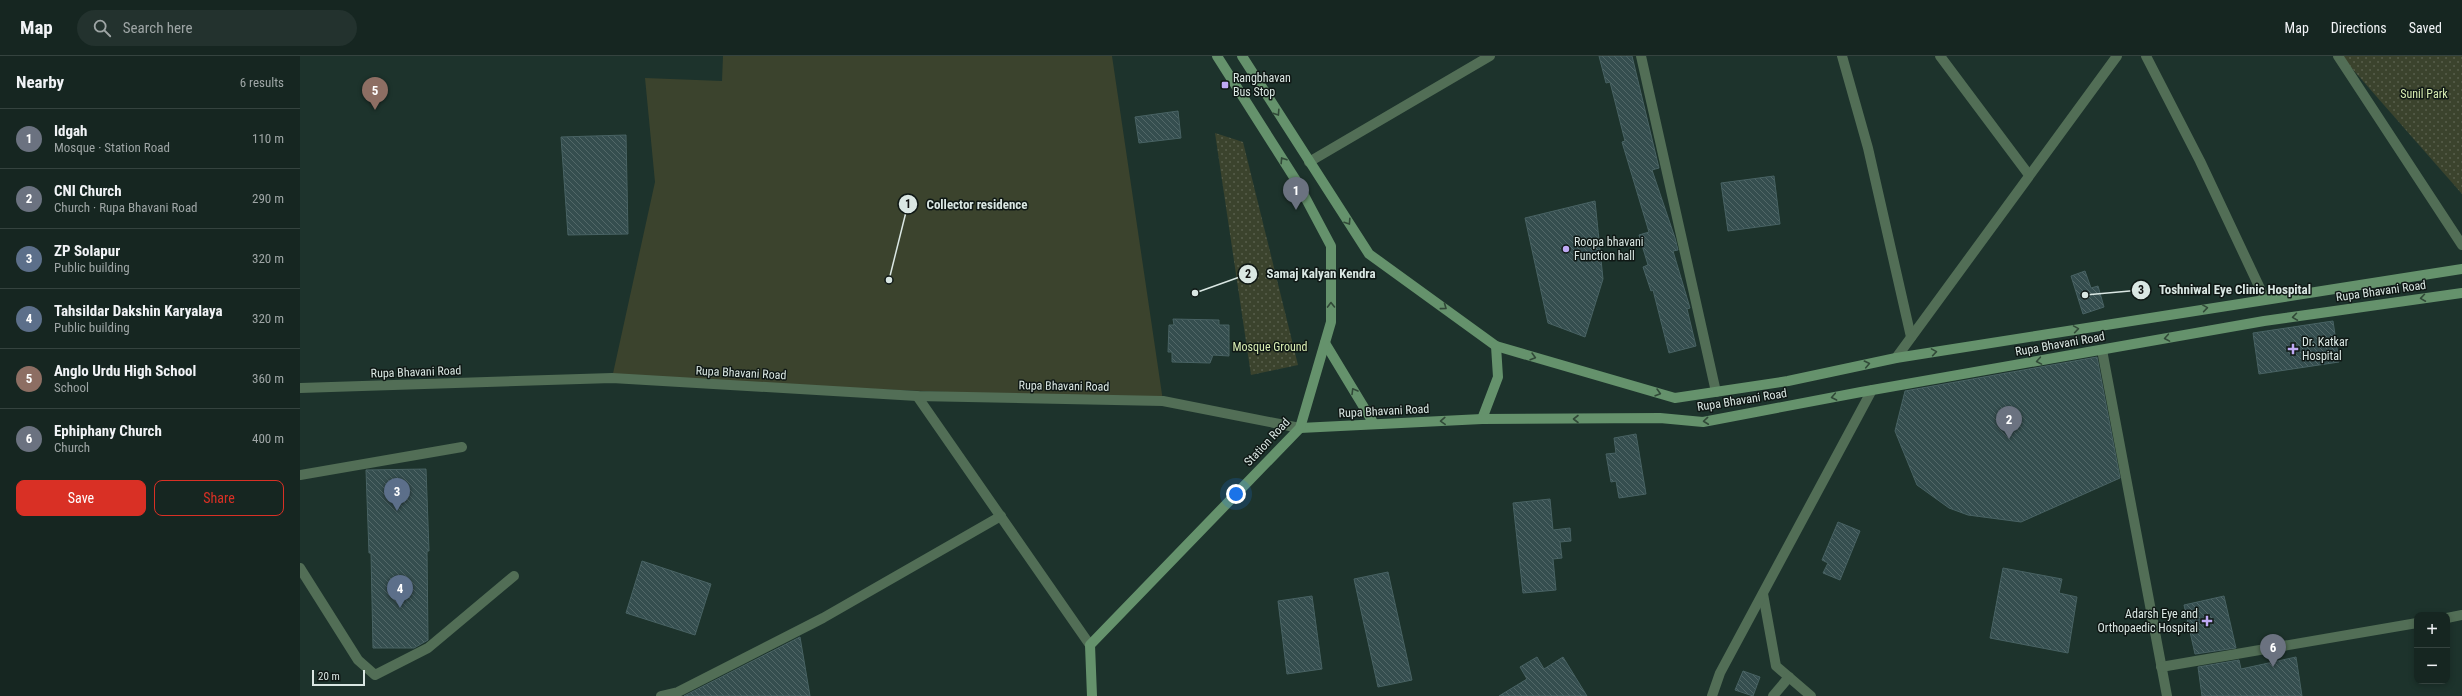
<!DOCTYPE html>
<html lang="en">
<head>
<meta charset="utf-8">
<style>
	:root { --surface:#162621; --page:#23322e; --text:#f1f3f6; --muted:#9ea5a5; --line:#35433f; --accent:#d93025 }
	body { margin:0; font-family:"Roboto Condensed",sans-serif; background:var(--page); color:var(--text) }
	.controls { position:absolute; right:12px; bottom:12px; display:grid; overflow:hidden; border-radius:8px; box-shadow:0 2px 6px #0003 }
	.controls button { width:36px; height:36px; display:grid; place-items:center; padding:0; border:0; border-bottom:1px solid var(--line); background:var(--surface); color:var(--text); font:20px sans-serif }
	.scale { position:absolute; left:12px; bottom:10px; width:53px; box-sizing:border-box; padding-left:4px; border:2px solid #dae7e3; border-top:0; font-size:11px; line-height:14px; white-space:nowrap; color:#dae7e3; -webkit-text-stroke:3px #0f1815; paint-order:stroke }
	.you { position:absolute; left:936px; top:438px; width:14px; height:14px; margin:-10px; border:3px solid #fff; border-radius:50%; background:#1a73e8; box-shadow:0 0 0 6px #1a73e833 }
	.badge { display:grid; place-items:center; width:26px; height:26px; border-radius:50%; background:var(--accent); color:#fff; font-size:13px; font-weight:700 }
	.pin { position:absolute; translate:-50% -33px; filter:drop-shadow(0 1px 2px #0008) }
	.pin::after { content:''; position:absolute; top:21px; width:14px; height:12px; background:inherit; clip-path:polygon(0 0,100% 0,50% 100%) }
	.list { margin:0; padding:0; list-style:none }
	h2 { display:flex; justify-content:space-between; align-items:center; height:52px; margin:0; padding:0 16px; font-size:17px }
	h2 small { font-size:13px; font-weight:400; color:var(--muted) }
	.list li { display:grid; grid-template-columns:26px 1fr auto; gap:12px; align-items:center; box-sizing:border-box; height:60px; padding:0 16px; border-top:1px solid var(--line) }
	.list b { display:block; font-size:15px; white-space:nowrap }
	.list p { margin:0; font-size:13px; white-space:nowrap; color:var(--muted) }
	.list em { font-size:13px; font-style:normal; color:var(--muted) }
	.actions { display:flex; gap:8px; padding:12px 16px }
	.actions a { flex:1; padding:9px 0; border:1px solid var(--accent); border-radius:8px; text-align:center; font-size:14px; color:var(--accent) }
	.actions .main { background:var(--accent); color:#fff }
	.icon { flex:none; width:22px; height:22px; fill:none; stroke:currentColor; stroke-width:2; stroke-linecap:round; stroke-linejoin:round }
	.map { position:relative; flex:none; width:2162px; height:640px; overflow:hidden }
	header { display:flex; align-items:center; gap:24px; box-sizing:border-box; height:56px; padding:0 20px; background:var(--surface); border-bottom:1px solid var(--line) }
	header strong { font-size:19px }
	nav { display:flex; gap:22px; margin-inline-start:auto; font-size:14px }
	.search { width:280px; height:36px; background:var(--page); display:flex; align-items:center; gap:10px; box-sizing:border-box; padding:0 14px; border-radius:22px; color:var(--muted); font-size:15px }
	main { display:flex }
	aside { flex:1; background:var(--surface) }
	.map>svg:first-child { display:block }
	.green { fill:#3b432d }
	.park { fill:url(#park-dots) }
	.building { fill:url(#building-back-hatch); stroke:#486263 }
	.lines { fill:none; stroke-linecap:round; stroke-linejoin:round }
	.minor { stroke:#526e56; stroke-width:10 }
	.tertiary { stroke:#526e56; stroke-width:10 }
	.secondary { stroke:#65926c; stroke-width:10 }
	.oneway { stroke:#314938 }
	.poi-dot { fill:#bfa9f4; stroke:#0f1815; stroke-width:1.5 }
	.labels { text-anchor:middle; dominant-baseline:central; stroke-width:3; stroke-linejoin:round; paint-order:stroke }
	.poi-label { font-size:12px; fill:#dae7e3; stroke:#0f1815; text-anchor:start }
	.park-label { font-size:12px; fill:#d7ecb1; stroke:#0f1815 }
	.street-label { font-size:12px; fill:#dae7e3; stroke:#0f1815 }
	.leader { fill:none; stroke:#dae7e3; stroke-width:1.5 }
	.callout-dot { fill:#dae7e3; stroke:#0f1815; stroke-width:1.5 }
	.mark-label { font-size:12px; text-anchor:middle; font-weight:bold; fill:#111 }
	.callout-label { font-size:13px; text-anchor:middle; font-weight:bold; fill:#dae7e3; stroke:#0f1815; stroke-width:3; stroke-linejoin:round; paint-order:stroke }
</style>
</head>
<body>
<header>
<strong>Map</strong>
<div class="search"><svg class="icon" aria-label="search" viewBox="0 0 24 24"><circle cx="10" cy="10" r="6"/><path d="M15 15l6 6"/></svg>Search here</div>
<nav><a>Map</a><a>Directions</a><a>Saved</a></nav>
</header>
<main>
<aside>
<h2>Nearby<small>6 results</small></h2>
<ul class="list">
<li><span class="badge" style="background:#6b7280">1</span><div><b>Idgah</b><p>Mosque · Station Road</p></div><em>110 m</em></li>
<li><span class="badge" style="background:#6b7280">2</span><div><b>CNI Church</b><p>Church · Rupa Bhavani Road</p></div><em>290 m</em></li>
<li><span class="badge" style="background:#5c6f8a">3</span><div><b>ZP Solapur</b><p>Public building</p></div><em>320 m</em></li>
<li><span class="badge" style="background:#5c6f8a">4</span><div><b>Tahsildar Dakshin Karyalaya</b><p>Public building</p></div><em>320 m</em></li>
<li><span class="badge" style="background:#8d6e63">5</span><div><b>Anglo Urdu High School</b><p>School</p></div><em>360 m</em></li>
<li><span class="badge" style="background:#6b7280">6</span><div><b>Ephiphany Church</b><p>Church</p></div><em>400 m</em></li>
</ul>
<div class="actions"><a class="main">Save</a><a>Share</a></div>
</aside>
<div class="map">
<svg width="2162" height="640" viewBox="0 0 2162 640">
	<defs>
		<pattern id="park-dots" width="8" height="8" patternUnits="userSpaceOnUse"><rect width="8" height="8" fill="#3b432d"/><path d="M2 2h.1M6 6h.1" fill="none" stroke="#575e4b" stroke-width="1.8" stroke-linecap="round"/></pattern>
		<pattern id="building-back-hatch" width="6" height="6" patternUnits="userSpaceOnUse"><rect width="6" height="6" fill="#354e4f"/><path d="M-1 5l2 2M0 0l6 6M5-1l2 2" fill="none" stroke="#526868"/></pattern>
	</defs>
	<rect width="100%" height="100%" fill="#1d332c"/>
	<path class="green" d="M423 0H812L863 345 312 322 355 126 345 22 422 25Z"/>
	<g class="park">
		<path d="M2041 0H2162V138Z"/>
		<path d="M915 77 943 86 998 309 951 319Z"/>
	</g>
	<g class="building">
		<path d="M1299 0H1332L1359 112 1352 114 1375 182 1378 194 1373 195 1390 252 1387 253 1396 290 1369 297 1353 234 1351 235 1343 211 1348 209 1339 179 1349 176 1322 86 1325 85 1310 26 1306 27Z"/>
		<path d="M878 55 881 82 839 87 835 61Z"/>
		<path d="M326 79 328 178 268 179 261 81Z"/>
		<path d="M1474 120 1480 168 1428 175 1421 127Z"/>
		<path d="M1295 145 1303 223 1285 281 1248 267 1225 162Z"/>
		<path d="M1785 215 1791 232 1798 230 1804 251 1783 258 1771 220Z"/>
		<path d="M873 263 919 264V269H929V300L913 299 910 307 872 306V296H868L869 269H874Z"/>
		<path d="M2033 265 2039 306 1959 318 1953 277Z"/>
		<path d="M1797 301 1820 422 1721 466 1668 459 1649 452 1617 429 1595 375 1605 335Z"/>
		<path d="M1336 378 1346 438 1319 442 1316 425 1311 426 1306 398 1316 397 1314 382Z"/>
		<path d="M126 413 129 495H127L128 584 114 592H73L71 497H69L66 414Z"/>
		<path d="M1250 443 1253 474 1270 472 1271 485 1260 486 1262 502 1253 503 1256 534 1223 537 1213 447Z"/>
		<path d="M1538 466 1560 475 1540 524 1523 517 1528 507 1522 504Z"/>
		<path d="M342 505 411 528 395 579 326 557Z"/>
		<path d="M1703 512 1762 523 1759 537 1777 541 1768 597 1690 582Z"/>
		<path d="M1088 516 1112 624 1078 631 1054 523Z"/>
		<path d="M1012 540 1022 613 987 618 978 545Z"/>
		<path d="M1924 540 1936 592 1895 598 1884 549Z"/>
		<path d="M500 581 510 640H384Z"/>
		<path d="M1237 601 1244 613 1263 601 1287 640H1199L1227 623 1220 611Z"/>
		<path d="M1996 601 2002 640H1902L1898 611 1939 604 1941 613Z"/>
		<path d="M1443 615 1460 621 1453 640 1435 634Z"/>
	</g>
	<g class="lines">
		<g class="minor">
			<path d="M1341 0 1416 336"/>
			<path d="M1542 0 1568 92 1611 281"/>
			<path d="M1640 0 1729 119"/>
			<path d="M1846 0 1900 105 1965 243"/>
			<path d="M1009 106 1190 0"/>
			<path d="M1802 294 1867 640"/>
			<path d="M1596 302 1817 0"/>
			<path d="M617 340 790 589"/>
			<path d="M0 419 162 391"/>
			<path d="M0 512 58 604 75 619 128 592 214 520"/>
			<path d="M1463 538 1476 610 1511 640"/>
			<path d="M2147 562 2162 559"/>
			<path d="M1861 611 2117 567"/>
			<path d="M361 640 378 636 523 562 701 460"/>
			<path d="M1412 640 1420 617 1572 334"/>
			<path d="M1473 640 1489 621"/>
		</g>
		<g class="tertiary">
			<path d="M2038 0 2162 189"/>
			<path d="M0 332 312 322 617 340 863 345 1000 372"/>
		</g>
		<g class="secondary">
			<path d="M942 0 1069 198 1196 290 1375 342 1488 325 1596 302 2162 213"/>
			<path d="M1025 287 1074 368"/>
			<path d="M1182 363 1198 321 1196 290"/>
			<path d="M1000 372 1182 363 1360 362 1403 366 1561 336 1964 265 2162 237"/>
			<path d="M792 640 790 589 1000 372 1031 266V190L997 126 917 0"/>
		</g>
	</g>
	<defs><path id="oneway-chevron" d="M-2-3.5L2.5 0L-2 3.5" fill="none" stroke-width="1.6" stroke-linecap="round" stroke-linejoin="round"/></defs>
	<g class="oneway">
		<use href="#oneway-chevron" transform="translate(977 57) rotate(57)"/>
		<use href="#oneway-chevron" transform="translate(983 104) rotate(-123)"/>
		<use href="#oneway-chevron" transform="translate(1048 166) rotate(57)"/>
		<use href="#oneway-chevron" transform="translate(2123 242) rotate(172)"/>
		<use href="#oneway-chevron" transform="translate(1031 249) rotate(-91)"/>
		<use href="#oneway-chevron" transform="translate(1144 251) rotate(36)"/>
		<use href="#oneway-chevron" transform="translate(1905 252) rotate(-9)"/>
		<use href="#oneway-chevron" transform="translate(1995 261) rotate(172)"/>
		<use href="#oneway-chevron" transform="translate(1776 273) rotate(-9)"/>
		<use href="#oneway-chevron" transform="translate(1867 282) rotate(170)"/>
		<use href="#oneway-chevron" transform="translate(1634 296) rotate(-9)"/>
		<use href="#oneway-chevron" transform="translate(1233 301) rotate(16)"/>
		<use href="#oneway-chevron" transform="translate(1739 305) rotate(170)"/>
		<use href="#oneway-chevron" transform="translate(1567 308) rotate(-12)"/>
		<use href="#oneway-chevron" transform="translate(1054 335) rotate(-121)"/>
		<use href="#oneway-chevron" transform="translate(1358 337) rotate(16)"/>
		<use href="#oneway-chevron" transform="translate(1534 341) rotate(169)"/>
		<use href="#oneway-chevron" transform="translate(1276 363) rotate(180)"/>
		<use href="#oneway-chevron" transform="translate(1143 365) rotate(177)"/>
		<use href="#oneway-chevron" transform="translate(1406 365) rotate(174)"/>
	</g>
	<g class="poi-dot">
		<rect x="921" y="25" width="8" height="8" rx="2"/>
		<circle cx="1266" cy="193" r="4"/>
		<path d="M1991 287h4v4h4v4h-4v4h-4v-4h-4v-4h4z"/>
		<path d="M1905 559h4v4h4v4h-4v4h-4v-4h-4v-4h4z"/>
	</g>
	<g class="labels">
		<g class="poi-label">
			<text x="933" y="22">Rangbhavan<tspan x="933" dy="14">Bus Stop</tspan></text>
			<text x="1274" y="186">Roopa bhavani<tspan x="1274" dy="14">Function hall</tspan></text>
			<text x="2002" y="286">Dr. Katkar<tspan x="2002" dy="14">Hospital</tspan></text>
			<text x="1898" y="558" text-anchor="end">Adarsh Eye and<tspan x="1898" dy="14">Orthopaedic Hospital</tspan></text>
		</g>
		<g class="park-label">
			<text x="2124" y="38">Sunil Park</text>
			<text x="970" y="291">Mosque Ground</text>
		</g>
		<g class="street-label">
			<text transform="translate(2081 235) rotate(-8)">Rupa Bhavani Road</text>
			<text transform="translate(1760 288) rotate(-10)">Rupa Bhavani Road</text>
			<text transform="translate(116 316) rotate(-2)">Rupa Bhavani Road</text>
			<text transform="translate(441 317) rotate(3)">Rupa Bhavani Road</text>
			<text transform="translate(764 330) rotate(1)">Rupa Bhavani Road</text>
			<text transform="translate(1442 344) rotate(-9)">Rupa Bhavani Road</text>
			<text transform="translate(1084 355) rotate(-3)">Rupa Bhavani Road</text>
			<text transform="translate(967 386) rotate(-47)">Station Road</text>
		</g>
	</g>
	<path class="leader" d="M589 224L608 148M895 237L948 218M1785 239L1841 234"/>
	<g class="callout-dot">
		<circle cx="589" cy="224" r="4"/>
		<circle cx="895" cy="237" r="4"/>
		<circle cx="1785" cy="239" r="4"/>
		<circle cx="608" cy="148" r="10"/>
		<circle cx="948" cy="218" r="10"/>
		<circle cx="1841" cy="234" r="10"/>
	</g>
	<g class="mark-label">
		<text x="608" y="152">1</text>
		<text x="948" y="222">2</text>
		<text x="1841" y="238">3</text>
	</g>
	<g class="callout-label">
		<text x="677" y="153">Collector residence</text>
		<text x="1021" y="222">Samaj Kalyan Kendra</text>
		<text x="1935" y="238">Toshniwal Eye Clinic Hospital</text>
	</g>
</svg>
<div class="controls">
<button>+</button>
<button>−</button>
</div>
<div class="scale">20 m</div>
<div class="you"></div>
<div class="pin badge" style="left:996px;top:154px;background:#6b7280">1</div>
<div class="pin badge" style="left:1709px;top:383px;background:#6b7280">2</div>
<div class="pin badge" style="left:97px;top:455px;background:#5c6f8a">3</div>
<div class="pin badge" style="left:100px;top:552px;background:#5c6f8a">4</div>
<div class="pin badge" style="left:75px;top:54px;background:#8d6e63">5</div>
<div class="pin badge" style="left:1973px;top:611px;background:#6b7280">6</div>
</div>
</main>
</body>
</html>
